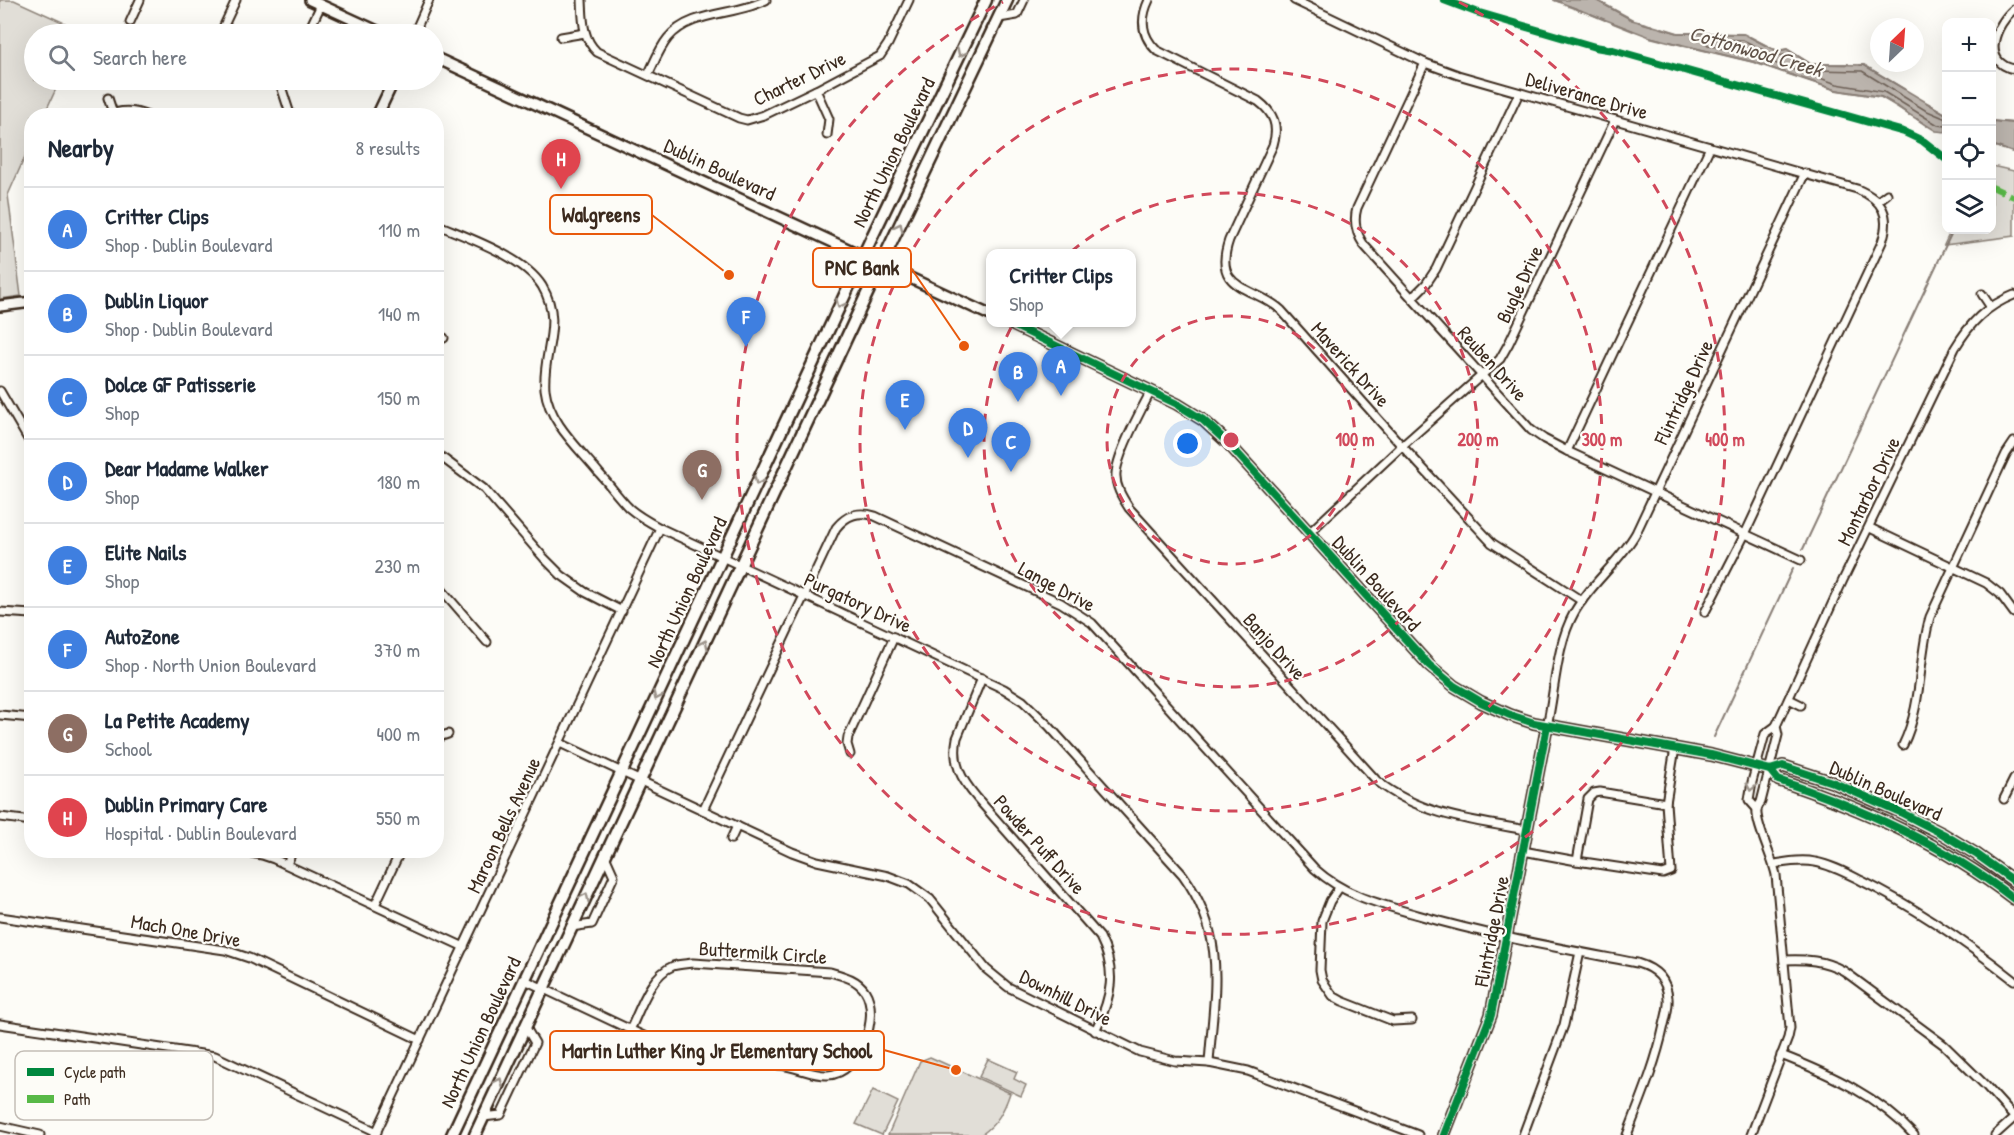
<!DOCTYPE html>
<html lang="en">
<head>
<meta charset="utf-8">
<style>
	:root { --surface:#fff; --page:#f6f6f7; --text:#1f2937; --muted:#747a83; --line:#e0e1e3; --accent:#d1495b }
	body { margin:0; font-family:"Patrick Hand",sans-serif; background:var(--page); color:var(--text) }
	.controls { position:absolute; right:18px; top:18px; display:grid; overflow:hidden; border-radius:12px; box-shadow:0 6px 24px #0002 }
	.controls button { width:54px; height:54px; display:grid; place-items:center; padding:0; border:0; border-bottom:2px solid var(--line); background:var(--surface); color:var(--text); font:30px sans-serif }
	.compass { position:absolute; left:1870px; top:18px; width:54px; height:54px; border-radius:50%; background:var(--surface); box-shadow:0 6px 24px #0002; rotate:25deg }
	.you { position:absolute; left:1188px; top:444px; width:21px; height:21px; margin:-15px; border:4px solid #fff; border-radius:50%; background:#1a73e8; box-shadow:0 0 0 9px #1a73e833 }
	.badge { display:grid; place-items:center; width:39px; height:39px; border-radius:50%; background:var(--accent); color:#fff; font-size:20px; font-weight:700 }
	.pin { position:absolute; translate:-50% -50px; filter:drop-shadow(0 2px 3px #0008) }
	.pin::after { content:''; position:absolute; top:32px; width:21px; height:18px; background:inherit; clip-path:polygon(0 0,100% 0,50% 100%) }
	.popup { position:absolute; left:986px; top:249px; width:150px; height:78px; box-sizing:border-box; display:grid; place-content:center; border-radius:12px; background:var(--surface); filter:drop-shadow(0 2px 4px #0005); font-size:20px; white-space:nowrap; color:var(--muted) }
	.popup b { font-size:22px; color:var(--text) }
	.popup::after { content:''; position:absolute; left:50%; top:100%; margin-left:-12px; border:12px solid transparent; border-top-color:var(--surface) }
	.list { margin:0; padding:0; list-style:none }
	h2 { display:flex; justify-content:space-between; align-items:center; height:78px; margin:0; padding:0 24px; font-size:26px }
	h2 small { font-size:20px; font-weight:400; color:var(--muted) }
	.list li { display:grid; grid-template-columns:39px 1fr auto; gap:18px; align-items:center; box-sizing:border-box; height:84px; padding:0 24px; border-top:2px solid var(--line) }
	.list b { display:block; font-size:22px; white-space:nowrap }
	.list p { margin:0; font-size:20px; white-space:nowrap; color:var(--muted) }
	.list em { font-size:20px; font-style:normal; color:var(--muted) }
	.icon { flex:none; width:33px; height:33px; fill:none; stroke:currentColor; stroke-width:2; stroke-linecap:round; stroke-linejoin:round }
	.map { position:relative; flex:none; width:2014px; height:1135px; overflow:hidden }
	.search { position:absolute; background:var(--surface); box-shadow:0 6px 24px #0002; left:24px; top:24px; width:420px; height:66px; display:flex; align-items:center; gap:15px; box-sizing:border-box; padding:0 21px; border-radius:33px; color:var(--muted); font-size:22px }
	.panel { position:absolute; background:var(--surface); box-shadow:0 6px 24px #0002; left:24px; top:108px; width:420px; height:750px; border-radius:24px }
	.map>svg:first-child { display:block }
	.park { fill:#e1ded7; stroke:#8e847a; stroke-width:1.5 }
	.water { fill:#bbb4ad; stroke:#887d74; stroke-width:1.5 }
	.lines { fill:none; stroke-linecap:round; stroke-linejoin:round }
	.shore { stroke:#6e6157; stroke-width:1.5 }
	.stream { stroke:#887d74; stroke-width:2 }
	.street-casing { stroke:#3b2a1e; stroke-width:11 }
	.secondary-casing { stroke:#3b2a1e; stroke-width:14 }
	.primary-casing { stroke:#3b2a1e; stroke-width:15 }
	.street { stroke:#fdfcf7; stroke-width:7 }
	.secondary { stroke:#fdfcf7; stroke-width:9 }
	.primary { stroke:#fdfcf7; stroke-width:10 }
	.quiet { stroke:#58b947; stroke-width:6; stroke-dasharray:12 6; stroke-linecap:butt }
	.cycleway-casing { stroke:#fdfcf7; stroke-width:11 }
	.cycleway { stroke:#00873e; stroke-width:8 }
	.oneway { stroke:#9c938a }
	.ring { fill:none; stroke:#d1495b; stroke-width:3; stroke-dasharray:10 8 }
	.labels { text-anchor:middle; dominant-baseline:central; stroke-width:4.5; stroke-linejoin:round; paint-order:stroke }
	.street-label { font-size:20px; fill:#3b2a1e; stroke:#fdfcf7 }
	.water-label { font-size:21px; font-style:italic; fill:#615349; stroke:#fdfcf7 }
	.key { fill:#fdfcf7; stroke:#c3bdb6; stroke-width:1.5 }
	.key-label { font-size:16px; fill:#3b2a1e }
	.centre { fill:#d1495b; stroke:#fdfcf7; stroke-width:3 }
	.ring-label { font-size:18px; text-anchor:middle; font-weight:bold; fill:#d1495b; stroke:#fdfcf7; stroke-width:4.5; stroke-linejoin:round; paint-order:stroke }
	.leader { fill:none; stroke:#e8590c; stroke-width:2 }
	.callout-dot { fill:#e8590c; stroke:#fdfcf7; stroke-width:2 }
	.callout { fill:#fdfcf7; stroke:#e8590c; stroke-width:2 }
	.callout-label { font-size:21px; text-anchor:middle; font-weight:bold; fill:#3b2a1e }
</style>
</head>
<body>
<div class="map">
<svg width="2014" height="1135" viewBox="0 0 2014 1135">
	<rect width="100%" height="100%" fill="#fdfcf7"/>
	<filter id="ink" filterUnits="userSpaceOnUse"><feTurbulence type="fractalNoise" baseFrequency=".0167" numOctaves="2"/><feDisplacementMap in="SourceGraphic" scale="12" xChannelSelector="R" yChannelSelector="G"/><feConvolveMatrix kernelMatrix="1 2 1 2 8 2 1 2 1" color-interpolation-filters="sRGB"/></filter>
	<g filter="url(#ink)">
		<g class="park">
			<path d="M0 0H14L82 31 81 34H34V80H60L44 115 32 116 31 143 8 195 21 296 0 299Z"/>
			<path d="M1992 166 2014 171V236L1944 245 1951 230H1992Z"/>
			<path d="M930 1057 1010 1093C1004 1111 997 1124 981 1135H888L920 1061Z"/>
			<path d="M988 1059 1017 1072 1014 1079 1026 1085 1021 1096 979 1077Z"/>
			<path d="M873 1090 898 1102 882 1135 856 1124Z"/>
		</g>
		<g class="water">
			<path d="M1554 0H1596L1632 20 1678 33 1744 34 1777 51 1787 49 1811 64 1864 65 1946 114V132L1936 131 1881 97 1836 90 1753 62 1650 37Z"/>
			<path d="M1992 121 2014 123V153L1992 145Z"/>
		</g>
		<g class="lines">
			<g class="shore">
				<path d="M1709 39 1743 40 1775 56 1786 55 1806 68 1807 71 1803 73 1755 56 1708 45 1706 42Z"/>
				<path d="M1946 119 1925 110 1862 71 1812 70 1809 72 1811 75 1837 84 1884 92 1938 125 1946 126"/>
			</g>
			<g class="stream">
				<path d="M1554 0 1560 2"/>
				<path d="M1596 0 1633 20"/>
				<path d="M1568 6 1582 11"/>
				<path d="M1591 14 1605 20"/>
				<path d="M1639 22 1653 26"/>
				<path d="M1613 23 1633 31"/>
				<path d="M1662 28 1678 33H1692"/>
				<path d="M1697 33 1743 34"/>
				<path d="M1649 37 1661 40"/>
				<path d="M1750 37 1769 47"/>
				<path d="M1670 42 1682 45"/>
				<path d="M1690 47 1753 62 1836 90 1881 97 1892 103"/>
				<path d="M1774 49 1777 51 1787 49 1809 63"/>
				<path d="M1815 64H1848"/>
				<path d="M1860 65H1864L1904 89"/>
				<path d="M1927 103 1946 114"/>
				<path d="M1897 106 1909 115"/>
				<path d="M1917 119 1927 126"/>
				<path d="M1992 121 2014 123"/>
				<path d="M1992 145 2006 150"/>
				<path d="M1803 549 1953 230"/>
				<path d="M1714 737 1793 568"/>
			</g>
			<defs>
				<g id="street">
					<path d="M582 0C583 19 582 38 597 52L739 118 747 120 764 115 816 90 880 56 888 44 909 0"/>
					<path d="M1149 0C1140 19 1141 35 1156 50L1258 101C1274 113 1279 126 1273 145L1229 240C1211 292 1255 286 1281 310L1402 446 1492 543 1582 601"/>
					<path d="M1294 0 1425 63 1458 75 1857 189C1883 200 1891 215 1882 242L1745 534 1705 612"/>
					<path d="M2014 9C1996 24 1980 62 2014 69"/>
					<path d="M999 18 1017 15 1024 0"/>
					<path d="M130 22 140 0"/>
					<path d="M220 34 236 0"/>
					<path d="M310 34 308 32 321 5"/>
					<path d="M414 34 429 0"/>
					<path d="M561 37 585 33"/>
					<path d="M1425 63 1357 208C1353 222 1356 233 1364 245L1531 430 1544 439 1567 451 1801 560"/>
					<path d="M648 75C654 63 659 49 668 38 691 10 736 16 766 0"/>
					<path d="M279 80 290 114 293 116"/>
					<path d="M816 90 829 119 827 135"/>
					<path d="M108 98 113 113"/>
					<path d="M108 116C121 109 134 110 148 116"/>
					<path d="M1878 201 1887 194"/>
					<path d="M436 224C468 238 523 256 542 286 564 323 542 352 545 389 549 423 579 448 599 473 609 484 618 497 629 508 638 516 649 522 660 528L1004 689 1023 701 1049 726 1183 875C1228 938 1214 991 1209 1063"/>
					<path d="M1982 294 1990 306"/>
					<path d="M1412 298 1426 284 1436 269 1519 93"/>
					<path d="M436 335 444 338"/>
					<path d="M0 391 32 446"/>
					<path d="M1151 391C1141 410 1118 452 1116 473 1115 486 1122 497 1129 508L1377 781C1420 815 1474 821 1527 830"/>
					<path d="M1567 451 1710 147"/>
					<path d="M436 453 484 489 544 558 561 575 585 592 622 611"/>
					<path d="M1870 528 1986 583 2000 594 2014 613"/>
					<path d="M1310 532 1402 446 1500 359 1509 343 1615 120"/>
					<path d="M436 583 487 642"/>
					<path d="M0 612 32 614"/>
					<path d="M982 678 957 738C952 763 961 779 977 798L1100 937C1117 971 1112 997 1095 1031"/>
					<path d="M1789 699 1801 705"/>
					<path d="M0 715 32 718"/>
					<path d="M1547 726C1555 691 1556 645 1574 613 1590 584 1619 563 1636 533L1805 173"/>
					<path d="M436 738 448 734"/>
					<path d="M560 743 792 852 817 861 888 876 909 884 930 899 986 969 1008 987 1140 1052 1175 1061 1209 1063 1248 1071 1418 1135"/>
					<path d="M1903 745C1923 704 1918 659 1930 617L2006 454 2014 442"/>
					<path d="M850 754 847 744 848 737 894 637"/>
					<path d="M2004 799 2014 779"/>
					<path d="M1757 809 1749 800 1752 782 1765 734 1776 726 1843 580 1955 348C1970 323 1986 306 2014 295"/>
					<path d="M703 810 836 528C847 514 859 511 875 516L1061 603 1092 623 1315 869C1345 896 1380 904 1418 915 1490 936 1564 949 1637 963 1654 968 1667 978 1668 998 1669 1007 1666 1016 1664 1025 1656 1063 1641 1099 1627 1135"/>
					<path d="M0 817 32 821"/>
					<path d="M731 839 737 826"/>
					<path d="M235 850 262 855 274 859 464 947"/>
					<path d="M1523 851 1577 861 1663 874 1671 871 1666 803 1675 748"/>
					<path d="M1577 861 1588 799 1594 793 1600 792 1666 803"/>
					<path d="M287 864 293 850"/>
					<path d="M1774 864C1787 862 1802 859 1815 862 1832 865 1848 874 1862 881 1917 908 1966 942 2014 980"/>
					<path d="M1339 888 1330 901 1322 921 1320 970 1322 980 1333 996 1342 1001 1393 1021 1412 1020"/>
					<path d="M375 905 401 850"/>
					<path d="M0 917 225 950 249 958 420 1040"/>
					<path d="M571 927 592 924 614 876 605 856"/>
					<path d="M1784 960C1806 959 1824 960 1844 971L1944 1045 1986 1086 2014 1117"/>
					<path d="M525 980C566 999 607 1019 648 1038 664 1046 681 1056 698 1060 724 1066 753 1063 779 1065 796 1066 812 1076 828 1075 860 1074 881 1016 865 991 857 979 844 976 830 972L693 963C686 964 679 964 673 966 650 975 640 1010 630 1030"/>
					<path d="M0 1024 215 1056 377 1132"/>
					<path d="M1781 1055C1830 1074 1878 1096 1914 1135"/>
					<path d="M483 1117 501 1115 535 1043 525 1026"/>
					<path d="M0 1126 40 1135"/>
					<path d="M375 1135 660 528"/>
					<path d="M1523 1135 1564 1025 1580 952"/>
					<path d="M1751 1135 1788 1038 1790 1028 1776 875C1773 859 1755 823 1757 810 1757 807 1760 804 1761 802L1778 735 1776 726"/>
					<path d="M1995 1135 2014 1118"/>
				</g>
				<g id="secondary">
					<path d="M310 0 384 34"/>
					<path d="M434 57 990 315"/>
					<path d="M377 116 394 80"/>
					<path d="M0 306 32 302"/>
					<path d="M1007 322 1177 404 1203 420 1227 442 1429 665 1454 686 1481 702 1510 715 1534 723 1711 755 1770 770 1783 766 1832 782 1898 811 1943 834 1976 854 2014 881"/>
					<path d="M1770 770 1778 780C1862 808 1943 844 2014 899"/>
					<path d="M1444 1135 1491 1015 1547 726"/>
				</g>
				<g id="primary">
					<path d="M452 1135 871 239 986 0"/>
					<path d="M475 1135 873 281 1007 0"/>
				</g>
			</defs>
			<use href="#street" class="street-casing"/>
			<use href="#secondary" class="secondary-casing"/>
			<use href="#primary" class="primary-casing"/>
			<use href="#street" class="street"/>
			<use href="#secondary" class="secondary"/>
			<use href="#primary" class="primary"/>
			<path class="quiet" d="M1992 187 2014 197"/>
			<defs>
				<g id="cycleway">
					<path d="M1444 0 1476 12 1595 47 1613 50 1904 132 1923 141 1946 159"/>
					<path d="M1015 326 1177 404 1203 420 1227 442 1429 665 1454 686 1481 702 1510 715 1534 723 1711 755 1770 770 1783 766 1832 782 1898 811 1943 834 1976 854 2014 881"/>
					<path d="M1770 770 1778 780C1862 808 1943 844 2014 899"/>
					<path d="M1444 1135 1491 1015 1547 726"/>
				</g>
			</defs>
			<use href="#cycleway" class="cycleway-casing"/>
			<use href="#cycleway" class="cycleway"/>
		</g>
		<defs><path id="oneway-chevron" d="M-2-3.5L2.5 0L-2 3.5" fill="none" stroke-width="1.6" stroke-linecap="round" stroke-linejoin="round" transform="scale(1.5)"/></defs>
		<g class="oneway">
			<use href="#oneway-chevron" transform="translate(961 53) rotate(116)"/>
			<use href="#oneway-chevron" transform="translate(899 227) rotate(-64)"/>
			<use href="#oneway-chevron" transform="translate(840 304) rotate(115)"/>
			<use href="#oneway-chevron" transform="translate(758 481) rotate(115)"/>
			<use href="#oneway-chevron" transform="translate(704 644) rotate(-65)"/>
			<use href="#oneway-chevron" transform="translate(657 696) rotate(115)"/>
			<use href="#oneway-chevron" transform="translate(1751 787) rotate(101)"/>
			<use href="#oneway-chevron" transform="translate(585 897) rotate(-65)"/>
			<use href="#oneway-chevron" transform="translate(499 1082) rotate(-65)"/>
		</g>
	</g>
	<g class="ring">
		<circle cx="1231" cy="440" r="124"/>
		<circle cx="1231" cy="440" r="247"/>
		<circle cx="1231" cy="440" r="371"/>
		<path d="M1459 2A494 494 0 1 1 1003 2"/>
	</g>
	<g class="labels">
		<g class="street-label">
			<text transform="translate(799 78) rotate(-26)">Charter Drive</text>
			<text transform="translate(1587 95) rotate(16)">Deliverance Drive</text>
			<text transform="translate(893 152) rotate(-64)">North Union Boulevard</text>
			<text transform="translate(720 169) rotate(25)">Dublin Boulevard</text>
			<text transform="translate(1519 284) rotate(-65)">Bugle Drive</text>
			<text transform="translate(1493 363) rotate(48)">Reuben Drive</text>
			<text transform="translate(1351 364) rotate(48)">Maverick Drive</text>
			<text transform="translate(1683 392) rotate(-65)">Flintridge Drive</text>
			<text transform="translate(1868 491) rotate(-64)">Montarbor Drive</text>
			<text transform="translate(1377 583) rotate(48)">Dublin Boulevard</text>
			<text transform="translate(1057 586) rotate(28)">Lange Drive</text>
			<text transform="translate(686 592) rotate(-65)">North Union Boulevard</text>
			<text transform="translate(858 602) rotate(25)">Purgatory Drive</text>
			<text transform="translate(1275 646) rotate(48)">Banjo Drive</text>
			<text transform="translate(1886 790) rotate(24)">Dublin Boulevard</text>
			<text transform="translate(503 825) rotate(-65)">Maroon Bells Avenue</text>
			<text transform="translate(1040 844) rotate(48)">Powder Puff Drive</text>
			<text transform="translate(186 930) rotate(10)">Mach One Drive</text>
			<text transform="translate(1491 931) rotate(-79)">Flintridge Drive</text>
			<text transform="translate(763 952) rotate(4)">Buttermilk Circle</text>
			<text transform="translate(1066 997) rotate(27)">Downhill Drive</text>
			<text transform="translate(480 1032) rotate(-65)">North Union Boulevard</text>
		</g>
		<g class="water-label">
			<text transform="translate(1756 51) rotate(16)">Cottonwood Creek</text>
		</g>
	</g>
	<rect x="15" y="1051" width="198" height="69" rx="9" class="key"/>
	<rect x="27" y="1068" width="27" height="8" fill="#00873e"/>
	<rect x="27" y="1095" width="27" height="8" fill="#58b947"/>
	<g class="key-label">
		<text x="64" y="1078">Cycle path</text>
		<text x="64" y="1105">Path</text>
	</g>
	<circle cx="1231" cy="440" r="9" class="centre"/>
	<g class="ring-label">
		<text x="1355" y="446">100 m</text>
		<text x="1478" y="446">200 m</text>
		<text x="1602" y="446">300 m</text>
		<text x="1725" y="446">400 m</text>
	</g>
	<path class="leader" d="M729 275L652 215M964 346L911 268M956 1070L884 1050"/>
	<g class="callout-dot">
		<circle cx="729" cy="275" r="6"/>
		<circle cx="964" cy="346" r="6"/>
		<circle cx="956" cy="1070" r="6"/>
	</g>
	<g class="callout">
		<rect x="550" y="195" width="102" height="39" rx="6"/>
		<rect x="813" y="248" width="98" height="39" rx="6"/>
		<rect x="550" y="1031" width="334" height="39" rx="6"/>
	</g>
	<g class="callout-label">
		<text x="601" y="222">Walgreens</text>
		<text x="862" y="275">PNC Bank</text>
		<text x="717" y="1058">Martin Luther King Jr Elementary School</text>
	</g>
</svg>
<div class="controls">
<button>+</button>
<button>−</button>
<button><svg class="icon" aria-label="locate" viewBox="0 0 24 24"><circle cx="12" cy="12" r="6"/><path d="M12 2v4M12 18v4M2 12h4M18 12h4"/></svg></button>
<button><svg class="icon" aria-label="layers" viewBox="0 0 24 24"><path d="M12 4l9 5-9 5-9-5zM3 14l9 5 9-5"/></svg></button>
</div>
<svg class="compass" viewBox="-18 -18 36 36"><path d="M0-13l5 13h-10z" fill="#e53935"/><path d="M0 13l5-13h-10z" fill="#747a83"/></svg>
<div class="you"></div>
<div class="pin badge" style="left:1061px;top:396px;background:#3f7fe0">A</div>
<div class="popup"><b>Critter Clips</b>Shop</div>
<div class="pin badge" style="left:1018px;top:402px;background:#3f7fe0">B</div>
<div class="pin badge" style="left:1011px;top:472px;background:#3f7fe0">C</div>
<div class="pin badge" style="left:968px;top:458px;background:#3f7fe0">D</div>
<div class="pin badge" style="left:905px;top:430px;background:#3f7fe0">E</div>
<div class="pin badge" style="left:746px;top:347px;background:#3f7fe0">F</div>
<div class="pin badge" style="left:702px;top:500px;background:#8d6e63">G</div>
<div class="pin badge" style="left:561px;top:189px;background:#e0444e">H</div>
<div class="search"><svg class="icon" aria-label="search" viewBox="0 0 24 24"><circle cx="10" cy="10" r="6"/><path d="M15 15l6 6"/></svg>Search here</div>
<section class="panel">
<h2>Nearby<small>8 results</small></h2>
<ul class="list">
<li><span class="badge" style="background:#3f7fe0">A</span><div><b>Critter Clips</b><p>Shop · Dublin Boulevard</p></div><em>110 m</em></li>
<li><span class="badge" style="background:#3f7fe0">B</span><div><b>Dublin Liquor</b><p>Shop · Dublin Boulevard</p></div><em>140 m</em></li>
<li><span class="badge" style="background:#3f7fe0">C</span><div><b>Dolce GF Patisserie</b><p>Shop</p></div><em>150 m</em></li>
<li><span class="badge" style="background:#3f7fe0">D</span><div><b>Dear Madame Walker</b><p>Shop</p></div><em>180 m</em></li>
<li><span class="badge" style="background:#3f7fe0">E</span><div><b>Elite Nails</b><p>Shop</p></div><em>230 m</em></li>
<li><span class="badge" style="background:#3f7fe0">F</span><div><b>AutoZone</b><p>Shop · North Union Boulevard</p></div><em>370 m</em></li>
<li><span class="badge" style="background:#8d6e63">G</span><div><b>La Petite Academy</b><p>School</p></div><em>400 m</em></li>
<li><span class="badge" style="background:#e0444e">H</span><div><b>Dublin Primary Care</b><p>Hospital · Dublin Boulevard</p></div><em>550 m</em></li>
</ul>
</section>
</div>
</body>
</html>
